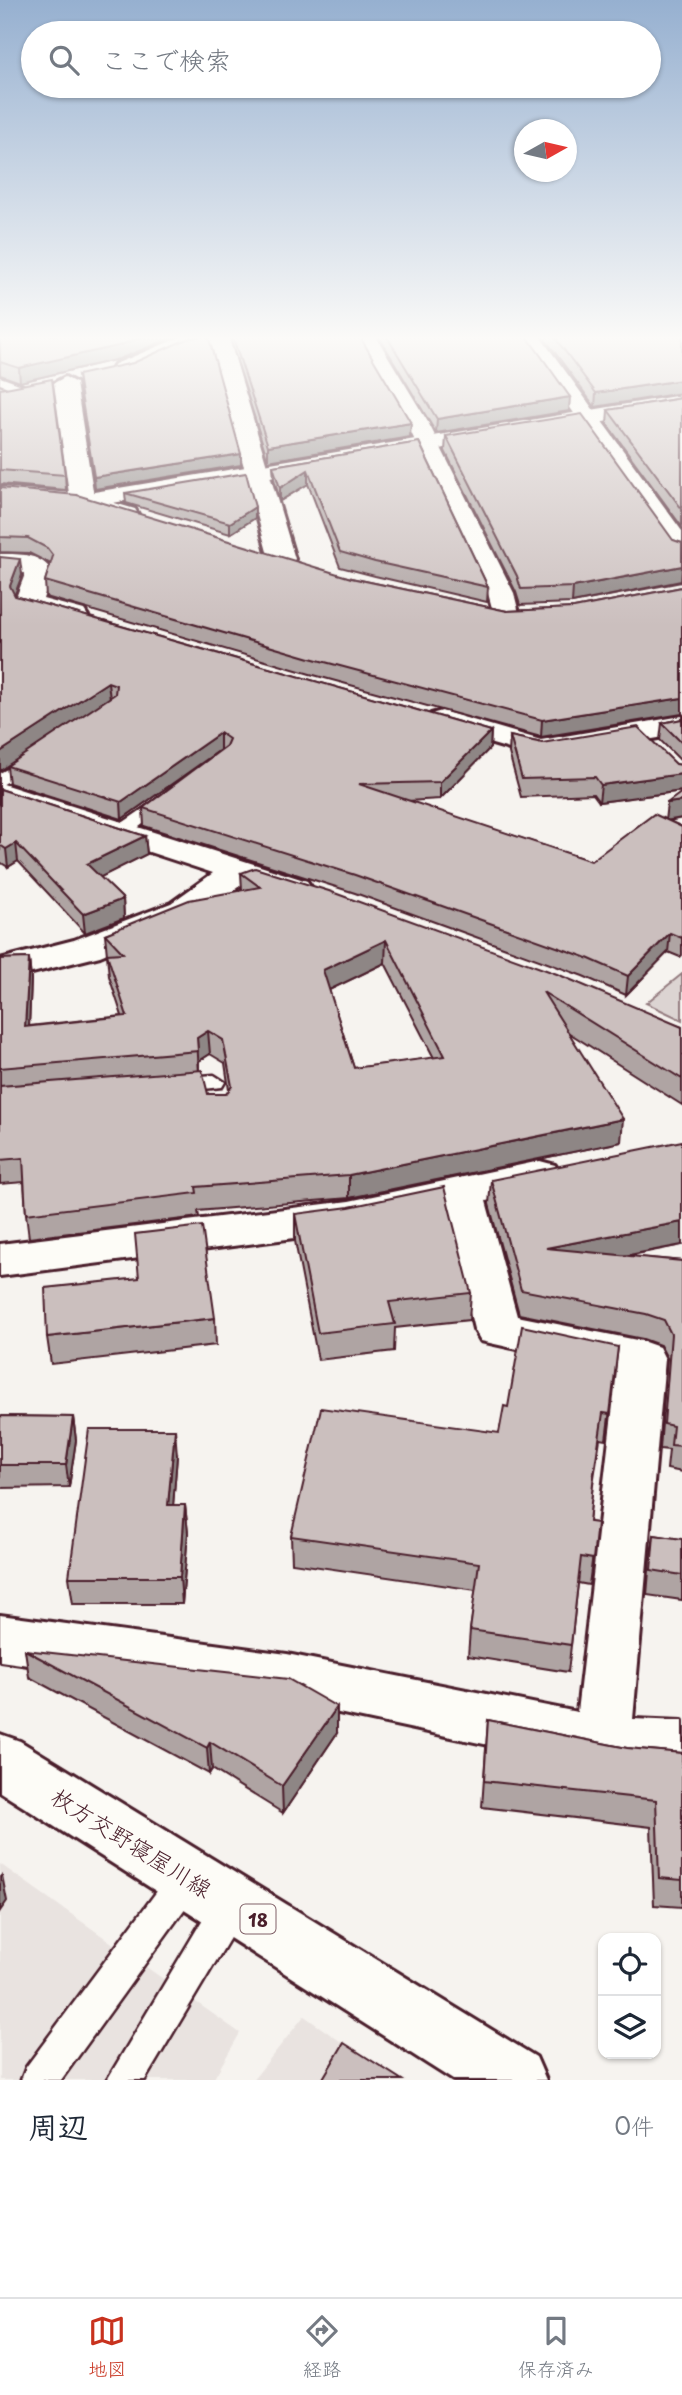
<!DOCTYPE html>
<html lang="ja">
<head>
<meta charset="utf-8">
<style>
	:root { --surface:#fff; --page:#f2f2f3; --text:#1f2937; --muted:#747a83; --line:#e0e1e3; --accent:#c8321e }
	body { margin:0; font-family:"Playpen Sans","Klee One",sans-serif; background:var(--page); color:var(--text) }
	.controls { position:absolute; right:21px; bottom:21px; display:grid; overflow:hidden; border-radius:14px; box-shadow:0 2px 5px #0004 }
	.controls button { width:63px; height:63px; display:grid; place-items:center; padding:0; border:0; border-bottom:2px solid var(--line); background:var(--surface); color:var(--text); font:35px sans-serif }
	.compass { position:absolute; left:514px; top:119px; width:63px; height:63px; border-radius:50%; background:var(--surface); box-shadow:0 2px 5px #0004; rotate:82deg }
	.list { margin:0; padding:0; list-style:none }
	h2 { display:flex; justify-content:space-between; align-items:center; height:91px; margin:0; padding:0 28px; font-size:30px }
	h2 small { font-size:23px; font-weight:400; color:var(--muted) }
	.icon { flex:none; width:38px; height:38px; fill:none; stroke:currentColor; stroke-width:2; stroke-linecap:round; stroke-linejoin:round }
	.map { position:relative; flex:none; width:682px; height:2080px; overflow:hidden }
	.search { position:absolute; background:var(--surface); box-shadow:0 2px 5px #0004; left:21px; right:21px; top:21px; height:77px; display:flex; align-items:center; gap:18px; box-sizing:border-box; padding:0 24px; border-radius:38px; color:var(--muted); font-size:26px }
	.sheet { height:217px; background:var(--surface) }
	nav { display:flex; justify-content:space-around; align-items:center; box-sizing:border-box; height:98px; border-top:2px solid var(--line); background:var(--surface); font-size:19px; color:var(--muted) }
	nav a { display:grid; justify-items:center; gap:4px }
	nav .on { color:var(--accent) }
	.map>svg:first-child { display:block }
	.built { fill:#e9e3e0 }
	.green { fill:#dcd4d2; stroke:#937a7e; stroke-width:2 }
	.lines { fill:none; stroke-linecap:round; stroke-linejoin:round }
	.service-casing { stroke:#4a1f2b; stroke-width:5 }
	.minor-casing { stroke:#4a1f2b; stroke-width:6 }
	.tertiary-casing { stroke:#4a1f2b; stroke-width:6 }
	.primary-casing { stroke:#4a1f2b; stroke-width:6 }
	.service { fill:#fdfcf7; fill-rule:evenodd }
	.minor { fill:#fdfcf7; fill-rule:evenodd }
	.tertiary { fill:#fdfcf7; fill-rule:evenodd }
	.primary { fill:#fdfcf7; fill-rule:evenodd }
	.wall { fill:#afa4a3; stroke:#4a1f2b; stroke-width:2; fill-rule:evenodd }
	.shaded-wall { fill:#8e8685; stroke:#4a1f2b; stroke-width:2 }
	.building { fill:#cbbfbe; stroke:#4a1f2b; stroke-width:2; fill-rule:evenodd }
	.labels { text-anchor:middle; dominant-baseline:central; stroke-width:7; stroke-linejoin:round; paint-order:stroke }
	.shield { fill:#fdfcf7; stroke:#806168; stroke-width:2 }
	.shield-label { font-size:18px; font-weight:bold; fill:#4a1f2b }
	.near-street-label { font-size:23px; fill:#4a1f2b; stroke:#fdfcf7 }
</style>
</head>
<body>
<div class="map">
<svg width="682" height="2080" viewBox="0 0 682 2080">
	<rect width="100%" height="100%" fill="#f6f3ef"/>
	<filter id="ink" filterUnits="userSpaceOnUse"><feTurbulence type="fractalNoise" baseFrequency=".0143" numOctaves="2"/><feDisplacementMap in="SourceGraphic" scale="14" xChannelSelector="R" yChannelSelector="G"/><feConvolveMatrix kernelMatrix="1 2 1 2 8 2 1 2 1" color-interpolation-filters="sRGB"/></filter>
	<g filter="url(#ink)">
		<g class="built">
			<path d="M0 1864 240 2033 213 2080H0Z"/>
			<path d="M304 2016 396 2080H253Z"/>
		</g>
		<path class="green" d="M682 974V1020L646 1003Z"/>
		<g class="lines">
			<defs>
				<g id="service">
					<path d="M0 377 30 388 32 390 26 394 0 384Z"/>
					<path d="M30 756 39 761 36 765 0 786V773Z"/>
					<path d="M165 794 171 795 174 799 171 803 127 836H115L112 832 115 828Z"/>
					<path d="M214 1075 225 1082 222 1087 176 1092 165 1085 176 1078Z"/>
					<path d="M187 1862 199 1867 203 1878 199 1889 61 2080H21L26 2067 175 1867Z"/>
					<path d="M231 1888 243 1892 248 1904 243 1916 145 2080H107L219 1892Z"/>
				</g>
				<g id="minor">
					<path d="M186 335H228L295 559 291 564H273L269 559 210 342 187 347 129 372 122 374 112 368 115 364Z"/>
					<path d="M355 335H375L428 422 514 593 520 617 516 623H496L488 593 406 422Z"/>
					<path d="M519 335H539L682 531V557L673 554Z"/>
					<path d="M65 377 76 383 94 497 135 509 138 514 135 519 126 521 73 506 70 501 54 383Z"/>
					<path d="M0 554C19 554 40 553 52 571L43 599 84 610 88 616 84 622 74 624 18 609 14 603 25 574 19 570H0Z"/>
					<path d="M442 711 541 740 682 716V734L540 758 431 726 427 720 431 714Z"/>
					<path d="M0 783 307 881 312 888 307 895 295 898 244 883 195 917 100 956 0 981V959L74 940 171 903 213 873 0 803Z"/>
					<path d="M540 1161 555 1165 561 1175 555 1185 486 1201 517 1316 642 1341 659 1347 665 1359 633 1719 682 1721V1773L602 1769 287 1702 0 1661V1615L287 1654 577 1712 617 1371 481 1341 474 1329 445 1210 349 1231 0 1276V1244L349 1201Z"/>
				</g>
				<path id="tertiary" d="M682 395V409L82 508 0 501V487L82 494Z"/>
				<path id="primary" d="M0 1734 20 1741 536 2057 546 2080H453L0 1792Z"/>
			</defs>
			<use href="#service" class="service-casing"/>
			<use href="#minor" class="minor-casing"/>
			<use href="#tertiary" class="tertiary-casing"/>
			<use href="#primary" class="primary-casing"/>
			<use href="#service" class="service"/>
			<use href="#minor" class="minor"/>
			<use href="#tertiary" class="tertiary"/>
			<use href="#primary" class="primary"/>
		</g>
		<g class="wall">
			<path d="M0 335 119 359 20 382 0 375Z"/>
			<path d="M229 335H359L410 437 268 461Z"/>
			<path d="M378 335H526L569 411 436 433Z"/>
			<path d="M542 335H682V393L595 407Z"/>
			<path d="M78 375 241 465 95 489Z"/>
			<path d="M0 389 65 475 66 490 0 484Z"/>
			<path d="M682 398V527L607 424 608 410Z"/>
			<path d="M446 436 673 540 682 543V582L572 603 520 605 516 592 445 451Z"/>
			<path d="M419 442 488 587 487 602 375 576 340 567 308 484 280 501 274 479 273 466Z"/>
			<path d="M0 488 351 578 507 611 574 608 682 587V714L541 737 310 674 46 597 45 581 50 565 49 563 29 553 0 552Z"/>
			<path d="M125 493 255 507V518L230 534 126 503Z"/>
			<path d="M0 557 22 575 15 594V596L491 731 490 748 440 799 407 801 591 861 665 819 682 818 669 821 682 827V955L680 957 668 952 626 995 583 976 355 893 144 826 143 808 220 750 122 819 9 783 7 767 0 771Z"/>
			<path d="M682 719V762L660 740 662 723Z"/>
			<path d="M510 736 542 743 682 765V791L599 802 593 794 521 797 509 753Z"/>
			<path d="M0 789 145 836 147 854 100 877 123 899 124 918 85 933 18 861 8 867 0 862Z"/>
			<path d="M241 873 682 1027V1105L569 1033 621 1142 349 1198 198 1211 199 1217 29 1238 26 1214 24 1182 0 1184V959L29 958 31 980 29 1026 122 1016 109 976 105 934 242 890ZM385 963 434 1058 354 1068 329 990ZM210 1054 225 1063 229 1090 226 1094H208L199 1070V1061Z"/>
			<path d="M491 1180 682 1245 627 1256 682 1261V1472L667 1469 669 1450 660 1449 667 1358 660 1345 643 1339 519 1314 489 1204Z"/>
			<path d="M295 1214 471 1293 469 1320 395 1328 394 1351 318 1360 295 1241Z"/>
			<path d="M215 1318 216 1345 51 1364 47 1337Z"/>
			<path d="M618 1347 606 1440 600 1439 593 1484 589 1522 597 1523 589 1585 578 1583 568 1672 468 1656 470 1630 476 1590 292 1563 291 1536 499 1433 508 1407Z"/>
			<path d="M0 1416 73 1417 76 1440 69 1487 0 1488Z"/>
			<path d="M177 1456 173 1505H185L188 1533 182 1604H73L69 1577Z"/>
			<path d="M654 1535 682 1539V1600L647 1595 650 1559Z"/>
			<path d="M25 1650 337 1733 283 1813 212 1769 209 1774 29 1677Z"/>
			<path d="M488 1720 627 1748 682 1753V1907L654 1905 651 1827 482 1807Z"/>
		</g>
		<g class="shaded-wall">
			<path d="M147 335H179L119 359 20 382 19 368Z"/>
			<path d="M682 380V393L595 407 596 393Z"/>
			<path d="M570 397 569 411 436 433 437 419Z"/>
			<path d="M411 423 410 437 268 461V446Z"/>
			<path d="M241 454V465L95 489 94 477Z"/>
			<path d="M308 470V484L280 501V488Z"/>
			<path d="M255 507V518L230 534V523Z"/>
			<path d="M20 559 22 575 12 602 10 586Z"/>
			<path d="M682 566 681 581 572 603 573 587Z"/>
			<path d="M108 682 110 699 0 771V752Z"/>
			<path d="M682 698V714L541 737 542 720Z"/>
			<path d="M491 731 490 748 440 799V782Z"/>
			<path d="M220 733V750L122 819 121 802Z"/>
			<path d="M682 774V791L599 802 601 785Z"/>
			<path d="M682 801V818L665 821 667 803Z"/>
			<path d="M145 836 147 854 89 883 87 864Z"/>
			<path d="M16 843 18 861 8 867 6 849Z"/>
			<path d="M123 899 124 918 85 933 83 914Z"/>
			<path d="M670 933 668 952 626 995 628 976Z"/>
			<path d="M386 940 385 963 323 993V970Z"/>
			<path d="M29 958 31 980 28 1050 25 1027Z"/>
			<path d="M208 1031 210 1054 199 1061V1074L197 1038Z"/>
			<path d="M623 1119 621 1142 349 1198V1175Z"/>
			<path d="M682 1222V1245L544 1271 546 1248Z"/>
			<path d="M73 1417 76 1440 69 1487 66 1465Z"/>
			<path d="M175 1429 177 1456 171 1532 168 1505Z"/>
			<path d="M185 1505 188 1533 182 1604 180 1577Z"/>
			<path d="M337 1707V1733L283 1813 282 1786Z"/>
			<path d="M210 1742 212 1769 209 1774 207 1748Z"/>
			<path d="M2 1875 7 1901 0 1911V1877Z"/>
		</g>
		<g class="building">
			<path d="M0 335H147L118 346 19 368 0 362Z"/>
			<path d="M208 335 241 454 94 477 78 375 133 363 187 339Z"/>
			<path d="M232 335H359L411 423 268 446Z"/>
			<path d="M386 335H526L570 397 437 419Z"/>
			<path d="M553 335H682V380L596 393Z"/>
			<path d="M52 379 65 475 0 470V389Z"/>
			<path d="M682 398V509L608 410Z"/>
			<path d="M582 414 673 540 682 543V566L573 587 521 589 517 576 446 436Z"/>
			<path d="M419 442 488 587 375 562 340 552 308 470 280 488 273 466Z"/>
			<path d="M246 473 255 507 230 523 125 493Z"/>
			<path d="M0 488 77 495 351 578 507 611 574 608 682 587V698L542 720 310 658 45 581 53 556 47 548 28 538 0 537Z"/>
			<path d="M0 557 20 559 10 586 15 596 491 731 440 782 359 784 591 861 654 814 682 827V938L670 933 628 976 585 957 355 875 143 808 226 746 229 739 220 733 121 802 7 766 115 694 116 685 108 682 0 752Z"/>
			<path d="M682 719V743L662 723Z"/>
			<path d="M638 727 676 764 682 765V774L601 785 595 777 522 779 510 736 542 743Z"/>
			<path d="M0 789 145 836 87 864 123 899 83 914 16 843 6 849 0 845Z"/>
			<path d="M682 792V801L667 803Z"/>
			<path d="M255 868 329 891 557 974 682 1027V1079L543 992 623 1119 349 1175 196 1187 197 1193 26 1214 23 1158 0 1160V1086L202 1070 208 1094H226L232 1086 223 1040 208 1031 197 1038 198 1051 0 1068V959L29 958 25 1027 127 1016 107 954 123 953 105 934 189 900 260 887 241 873ZM386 940 445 1056 354 1068 323 970Z"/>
			<path d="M682 1141V1222L546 1248 682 1261V1446L671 1445 673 1426 664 1424 671 1334 664 1320 646 1314 521 1290 491 1180Z"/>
			<path d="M444 1187 471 1293 389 1302 395 1324 318 1333 295 1214 349 1207Z"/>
			<path d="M202 1226 215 1318 47 1337 45 1288 139 1278 135 1234Z"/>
			<path d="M522 1326 618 1347 610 1414 603 1413 594 1473 589 1522 597 1523 593 1559 581 1557 571 1645 470 1630 479 1563 291 1536 321 1408 499 1433 504 1406 508 1407Z"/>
			<path d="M0 1416 73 1417 66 1465H0Z"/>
			<path d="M89 1429H175L168 1505H185L180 1577H69Z"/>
			<path d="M654 1535 682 1539V1575L651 1570Z"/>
			<path d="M25 1650 288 1679 337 1707 282 1786 210 1742 207 1748Z"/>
			<path d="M488 1720 627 1748 682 1753V1880L659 1878 656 1800 484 1781Z"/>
			<path d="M344 2043 402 2080H322Z"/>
		</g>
	</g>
	<linearGradient id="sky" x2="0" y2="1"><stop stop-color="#96b0d0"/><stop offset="0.54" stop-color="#fbfaf8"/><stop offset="1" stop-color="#fbfaf8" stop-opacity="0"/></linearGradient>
	<rect width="682" height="626" fill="url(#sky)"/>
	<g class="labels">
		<rect class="shield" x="240.5" y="1904.5" width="35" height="29" rx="5"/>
		<g class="shield-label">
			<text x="258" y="1919">18</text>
		</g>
		<g class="near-street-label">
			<text transform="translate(132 1842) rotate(32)">枚方交野寝屋川線</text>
		</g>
	</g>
</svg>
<div class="controls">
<button><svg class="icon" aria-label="locate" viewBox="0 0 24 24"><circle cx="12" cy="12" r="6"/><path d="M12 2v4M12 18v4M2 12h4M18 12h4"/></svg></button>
<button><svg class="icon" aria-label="layers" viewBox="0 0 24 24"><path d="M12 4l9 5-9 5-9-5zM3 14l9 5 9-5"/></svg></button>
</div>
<svg class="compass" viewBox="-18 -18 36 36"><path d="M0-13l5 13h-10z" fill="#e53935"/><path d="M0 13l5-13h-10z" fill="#747a83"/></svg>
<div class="search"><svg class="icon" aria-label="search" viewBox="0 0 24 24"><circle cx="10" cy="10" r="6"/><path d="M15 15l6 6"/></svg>ここで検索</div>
</div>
<section class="sheet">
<h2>周辺<small>0件</small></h2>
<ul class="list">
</ul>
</section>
<nav>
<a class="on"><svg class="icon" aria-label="map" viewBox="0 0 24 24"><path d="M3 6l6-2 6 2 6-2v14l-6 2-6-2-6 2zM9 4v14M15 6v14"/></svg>地図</a>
<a><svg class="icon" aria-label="directions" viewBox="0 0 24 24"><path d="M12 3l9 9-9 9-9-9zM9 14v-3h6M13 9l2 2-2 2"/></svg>経路</a>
<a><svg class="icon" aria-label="saved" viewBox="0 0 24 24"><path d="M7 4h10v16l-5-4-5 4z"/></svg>保存済み</a>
</nav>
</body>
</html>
